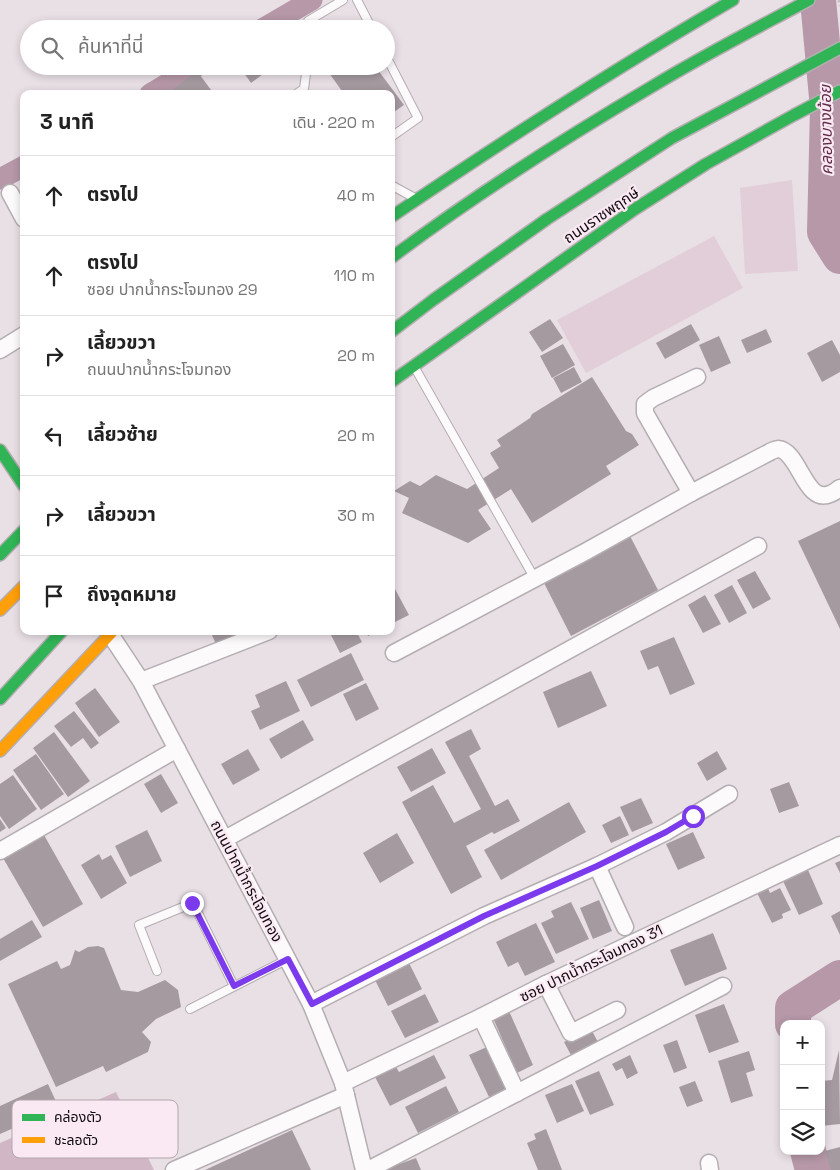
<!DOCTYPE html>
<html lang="th">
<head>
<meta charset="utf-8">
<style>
	:root { --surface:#fff; --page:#f6f6f6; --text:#222; --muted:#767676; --line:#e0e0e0 }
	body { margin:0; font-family:"Space Grotesk","Noto Sans Thai",sans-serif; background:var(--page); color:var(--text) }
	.controls { position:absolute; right:15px; bottom:15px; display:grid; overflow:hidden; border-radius:10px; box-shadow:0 2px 8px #0003 }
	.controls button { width:45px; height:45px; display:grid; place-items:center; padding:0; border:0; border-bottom:1px solid var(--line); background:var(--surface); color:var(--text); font:25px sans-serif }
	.stop { position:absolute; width:15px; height:15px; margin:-11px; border:4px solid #7c3aed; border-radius:50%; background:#fff }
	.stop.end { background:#7c3aed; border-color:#fff; box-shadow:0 1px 5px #0008 }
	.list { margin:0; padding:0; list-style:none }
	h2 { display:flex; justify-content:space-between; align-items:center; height:65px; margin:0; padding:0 20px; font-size:21px }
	h2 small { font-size:16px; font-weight:400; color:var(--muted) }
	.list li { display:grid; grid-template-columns:32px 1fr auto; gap:15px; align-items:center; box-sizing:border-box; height:80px; padding:0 20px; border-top:1px solid var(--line) }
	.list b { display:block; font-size:19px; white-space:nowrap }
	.list p { margin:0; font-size:16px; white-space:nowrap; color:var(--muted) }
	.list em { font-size:16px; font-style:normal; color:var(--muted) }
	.icon { flex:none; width:28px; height:28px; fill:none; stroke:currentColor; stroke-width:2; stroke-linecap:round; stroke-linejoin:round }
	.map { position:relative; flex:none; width:840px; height:1170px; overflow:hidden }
	.search { position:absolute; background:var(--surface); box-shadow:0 2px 8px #0003; left:20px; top:20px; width:375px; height:55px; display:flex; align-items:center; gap:12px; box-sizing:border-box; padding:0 18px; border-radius:28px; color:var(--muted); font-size:19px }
	.panel { position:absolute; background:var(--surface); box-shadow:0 2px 8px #0003; left:20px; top:90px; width:375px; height:545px; border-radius:10px }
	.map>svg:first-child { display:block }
	.green { fill:#e2ced9 }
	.forest { fill:#d1b7c5 }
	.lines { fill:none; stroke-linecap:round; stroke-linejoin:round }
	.canal { stroke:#b698a8; stroke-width:21 }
	.river { stroke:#b698a8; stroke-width:36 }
	.building { fill:#a59aa0 }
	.lane-casing { stroke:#b4adb1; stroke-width:10 }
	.street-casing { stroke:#b4adb1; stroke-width:19 }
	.fast-casing { stroke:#b4adb1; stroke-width:14 }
	.slow-casing { stroke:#b4adb1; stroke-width:14 }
	.path { stroke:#c4c2c3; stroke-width:3; stroke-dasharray:2.5 2.5; stroke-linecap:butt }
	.lane { stroke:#fcfafb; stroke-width:8 }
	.street { stroke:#fcfafb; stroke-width:16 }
	.fast { stroke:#30b455; stroke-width:11 }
	.slow { stroke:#ff9f0a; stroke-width:11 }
	.route { stroke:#7c3aed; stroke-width:6 }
	.labels { text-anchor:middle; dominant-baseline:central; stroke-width:4.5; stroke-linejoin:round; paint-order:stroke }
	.street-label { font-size:15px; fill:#0f0a0d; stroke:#fae9f2 }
	.water-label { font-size:16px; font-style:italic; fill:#602b4b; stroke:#fae9f2 }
	.key { fill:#fae9f2; stroke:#b4a6ad; stroke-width:1 }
	.key-label { font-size:14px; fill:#0f0a0d }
</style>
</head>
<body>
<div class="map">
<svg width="840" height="1170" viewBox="0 0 840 1170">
	<rect width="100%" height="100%" fill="#e9e0e5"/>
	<g class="green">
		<path d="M792 180 798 271 745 274 740 188Z"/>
		<path d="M714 236 743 288 586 373 557 320Z"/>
	</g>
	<path class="forest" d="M116 1092 154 1170H0V1143Z"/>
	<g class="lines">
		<g class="canal">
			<path d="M262 29 312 0"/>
			<path d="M150 94 197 66"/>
			<path d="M0 179 24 166"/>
		</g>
		<g class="river">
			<path d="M818 0 828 108 825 232 840 256"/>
			<path d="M793 1024V1008L840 978"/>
			<path d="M808 1151 813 1170"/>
		</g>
	</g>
	<g class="building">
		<path d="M239 66H274L251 83Z"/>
		<path d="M333 66H375L404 105 391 114V94H344L327 70Z"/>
		<path d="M197 71 214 94H167Z"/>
		<path d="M550 319 563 338 542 352 529 332Z"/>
		<path d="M691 324 700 340 665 359 656 343Z"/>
		<path d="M766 329 772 342 747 353 741 340Z"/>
		<path d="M719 336 731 363 711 372 699 345Z"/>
		<path d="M832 340 840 355V372L822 382 807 353Z"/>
		<path d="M563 344 575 365 552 378 540 356Z"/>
		<path d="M574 367 582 382 561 393 553 378Z"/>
		<path d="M592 377 626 431 632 434 639 445 606 466 611 474 532 523 511 489 478 510 491 529 468 543 402 513 409 498 394 491 410 481 420 486 436 475 467 489 499 468 490 453 501 446 497 440 530 418 532 414Z"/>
		<path d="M840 521V629L798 541Z"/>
		<path d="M630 536 658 590 571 636 543 581Z"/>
		<path d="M755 571 771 599 753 609 737 580Z"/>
		<path d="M732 585 747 613 729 623 714 595Z"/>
		<path d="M395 589 409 615 391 624V591Z"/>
		<path d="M705 595 721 624 703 633 688 605Z"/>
		<path d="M210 631H234L236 635 216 644Z"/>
		<path d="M329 631H356L362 642 340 653Z"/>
		<path d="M366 631H378L368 636Z"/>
		<path d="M674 637 695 684 670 695 658 666 648 670 640 651Z"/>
		<path d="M351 653 364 680 311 707 297 680Z"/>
		<path d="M591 671 607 706 558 728 543 692Z"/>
		<path d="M286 681 300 711 260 730 251 711 260 707 255 695Z"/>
		<path d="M366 683 379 709 356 721 343 694Z"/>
		<path d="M95 688 120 722 99 737 75 703Z"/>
		<path d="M74 711 99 743 91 749 83 738 71 747 54 726Z"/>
		<path d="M303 720 314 740 281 759 269 739Z"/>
		<path d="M471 729 481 749 469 756 495 806 508 799 520 821 494 834 492 832 466 846 482 877 451 894 402 802 433 785 454 823 481 809 445 742Z"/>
		<path d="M54 732 90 781 68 797 33 748Z"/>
		<path d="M432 748 446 773 411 792 397 767Z"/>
		<path d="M248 749 260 770 233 785 221 764Z"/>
		<path d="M717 751 727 769 707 781 697 763Z"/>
		<path d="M36 754 64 794 41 810 13 770Z"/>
		<path d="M161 774 178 803 161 813 144 784Z"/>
		<path d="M13 775 37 809 9 829 0 816V784Z"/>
		<path d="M789 782 799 806 779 813 770 789Z"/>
		<path d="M641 798 653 823 632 832 620 807Z"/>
		<path d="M569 802 586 832 501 880 484 850Z"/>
		<path d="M620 816 629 835 611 843 602 825Z"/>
		<path d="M0 819 6 828 0 832Z"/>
		<path d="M147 830 162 861 130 877 115 846Z"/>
		<path d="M693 832 705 858 678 870 666 844Z"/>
		<path d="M397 833 414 863 380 883 363 853Z"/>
		<path d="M44 835 83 904 43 927 3 858Z"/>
		<path d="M99 854 102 860 111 855 127 883 101 899 81 865Z"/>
		<path d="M840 861V873L835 863Z"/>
		<path d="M808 870 823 904 799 915 783 881Z"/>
		<path d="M767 886 770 893 780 888 791 910 782 914 783 918 772 923 756 891Z"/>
		<path d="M599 900 612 931 593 939 580 908Z"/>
		<path d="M571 902 589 939 556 954 541 923 554 917 551 911Z"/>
		<path d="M840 911V935L831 916Z"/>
		<path d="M32 920 42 937 0 961V939Z"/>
		<path d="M536 923 555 962 525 976 518 962 508 967 496 942Z"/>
		<path d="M713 933 727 969 685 986 670 950Z"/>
		<path d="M98 946 104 948 121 990 138 992 165 980 178 990 181 1007 156 1019 142 1032 151 1042 148 1052 106 1072 103 1066 56 1087 8 984 57 961 61 969 70 965 75 950 79 952 88 947Z"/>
		<path d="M408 961 422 989 388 1006 374 978Z"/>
		<path d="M425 994 439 1022 405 1038 391 1011Z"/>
		<path d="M724 1004 739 1042 709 1053 695 1015Z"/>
		<path d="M509 1011 533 1065 517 1073 493 1018Z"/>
		<path d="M591 1029 599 1044 572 1057 564 1042Z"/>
		<path d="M677 1040 687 1068 674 1073 663 1045Z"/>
		<path d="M489 1046 509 1087 489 1097 469 1055Z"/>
		<path d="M839 1050 840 1124 821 1126V1081L832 1080Z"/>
		<path d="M749 1051 755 1070 746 1073 753 1096 731 1103 718 1061Z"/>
		<path d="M434 1055 446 1078 390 1106 374 1075 395 1065 399 1072Z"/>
		<path d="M630 1055 638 1073 627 1079 622 1068 616 1071 612 1064Z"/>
		<path d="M599 1071 614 1105 590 1115 575 1081Z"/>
		<path d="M695 1081 703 1101 687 1107 679 1087Z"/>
		<path d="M48 1084 59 1108 0 1134V1106Z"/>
		<path d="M572 1084 584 1111 557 1123 545 1095Z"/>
		<path d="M446 1086 459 1112 418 1133 405 1107Z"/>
		<path d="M546 1129 562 1170H538L527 1143 536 1139 534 1134Z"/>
		<path d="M292 1130 311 1170H205Z"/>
		<path d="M840 1147V1170H831L825 1151Z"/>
		<path d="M416 1158 421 1170H383Z"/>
	</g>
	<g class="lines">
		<defs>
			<g id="lane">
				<path d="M357 0 372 29"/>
				<path d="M308 29V21L343 0"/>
				<path d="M386 56 418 118 391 137"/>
				<path d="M296 94 304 89 307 66"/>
				<path d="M391 185 413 197"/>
				<path d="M415 368 535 579"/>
				<path d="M157 971 139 925 193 903 234 986"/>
				<path d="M190 1009 288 959"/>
			</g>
			<g id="street">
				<path d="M10 193 24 219"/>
				<path d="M0 350 24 335"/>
				<path d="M691 493 645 413V404L653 398 697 377"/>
				<path d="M110 634 141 681 311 1004 343 1083 364 1170"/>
				<path d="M394 653 585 552 691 493 770 452C771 451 777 449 778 449 799 450 805 505 830 494 834 493 837 490 840 488"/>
				<path d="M141 681 269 631"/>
				<path d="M225 839 758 546"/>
				<path d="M0 851 177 749"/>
				<path d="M597 866 666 832 729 794"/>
				<path d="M546 984 571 1033 617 1010"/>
				<path d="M311 1004 484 916 597 866 625 927"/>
				<path d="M481 1017 517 1093"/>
				<path d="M343 1083 481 1017 546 984 840 845"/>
				<path d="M709 1163 710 1170"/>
				<path d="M174 1170 346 1095"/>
				<path d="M368 1170 723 986"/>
			</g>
			<g id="fast">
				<path d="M391 217C503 141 616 68 733 0"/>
				<path d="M391 258C475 195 563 139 653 86 704 55 757 28 809 0"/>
				<path d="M391 332 433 300 547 219 672 138 840 48"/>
				<path d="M391 381 393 380"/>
				<path d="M391 382 635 209 706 164 794 115 840 91"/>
				<path d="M0 450 24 486"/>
				<path d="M0 555 24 530"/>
				<path d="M0 699 62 631"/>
			</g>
			<g id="slow">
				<path d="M0 610 24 586"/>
				<path d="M0 751 113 631"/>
			</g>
		</defs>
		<use href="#lane" class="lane-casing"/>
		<use href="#street" class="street-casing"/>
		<use href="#fast" class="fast-casing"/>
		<use href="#slow" class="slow-casing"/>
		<path class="path" d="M839 0 840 6"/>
		<use href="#lane" class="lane"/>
		<use href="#street" class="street"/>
		<use href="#fast" class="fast"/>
		<use href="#slow" class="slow"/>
	</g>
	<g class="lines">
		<path class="route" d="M192 903 234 986 288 959 312 1004 484 916 597 866 666 832 693 816"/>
	</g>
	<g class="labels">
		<g class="street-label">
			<text transform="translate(601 215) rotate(-34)">ถนนราชพฤกษ์</text>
			<text transform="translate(247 881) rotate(62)">ถนนปากน้ำกระโจมทอง</text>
			<text transform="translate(591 963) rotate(-26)">ซอย ปากน้ำกระโจมทอง 31</text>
		</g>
		<g class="water-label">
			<text transform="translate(826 130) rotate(-91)">คลองบางน้อย</text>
		</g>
	</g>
	<rect x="12" y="1100" width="166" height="58" rx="8" class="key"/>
	<rect x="22" y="1114" width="23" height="7" fill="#30b455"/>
	<rect x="22" y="1137" width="23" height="6" fill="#ff9f0a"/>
	<g class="key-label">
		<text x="54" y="1122">คล่องตัว</text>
		<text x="54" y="1145">ชะลอตัว</text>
	</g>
</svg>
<div class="controls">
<button>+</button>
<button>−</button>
<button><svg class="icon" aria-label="layers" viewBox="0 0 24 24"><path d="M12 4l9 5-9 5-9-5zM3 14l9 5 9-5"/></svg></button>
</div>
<div class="stop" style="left:693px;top:816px"></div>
<div class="stop end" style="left:192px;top:903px"></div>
<div class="search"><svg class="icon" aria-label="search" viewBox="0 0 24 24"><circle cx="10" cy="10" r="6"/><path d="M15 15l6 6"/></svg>ค้นหาที่นี่</div>
<section class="panel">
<h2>3 นาที<small>เดิน · 220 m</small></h2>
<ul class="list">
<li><svg class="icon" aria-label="ahead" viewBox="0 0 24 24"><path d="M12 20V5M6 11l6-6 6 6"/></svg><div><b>ตรงไป</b></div><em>40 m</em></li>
<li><svg class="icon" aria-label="ahead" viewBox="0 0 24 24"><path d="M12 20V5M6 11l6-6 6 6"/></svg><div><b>ตรงไป</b><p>ซอย ปากน้ำกระโจมทอง 29</p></div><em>110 m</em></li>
<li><svg class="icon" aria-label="right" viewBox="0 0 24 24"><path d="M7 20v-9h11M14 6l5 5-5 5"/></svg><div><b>เลี้ยวขวา</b><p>ถนนปากน้ำกระโจมทอง</p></div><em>20 m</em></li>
<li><svg class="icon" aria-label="left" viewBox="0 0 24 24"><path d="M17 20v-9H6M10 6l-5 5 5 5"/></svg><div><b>เลี้ยวซ้าย</b></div><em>20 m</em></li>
<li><svg class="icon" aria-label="right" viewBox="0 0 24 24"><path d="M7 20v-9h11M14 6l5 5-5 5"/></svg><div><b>เลี้ยวขวา</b></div><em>30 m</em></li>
<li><svg class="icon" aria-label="arrive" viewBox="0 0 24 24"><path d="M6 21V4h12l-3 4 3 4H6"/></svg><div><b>ถึงจุดหมาย</b></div></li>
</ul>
</section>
</div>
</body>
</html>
